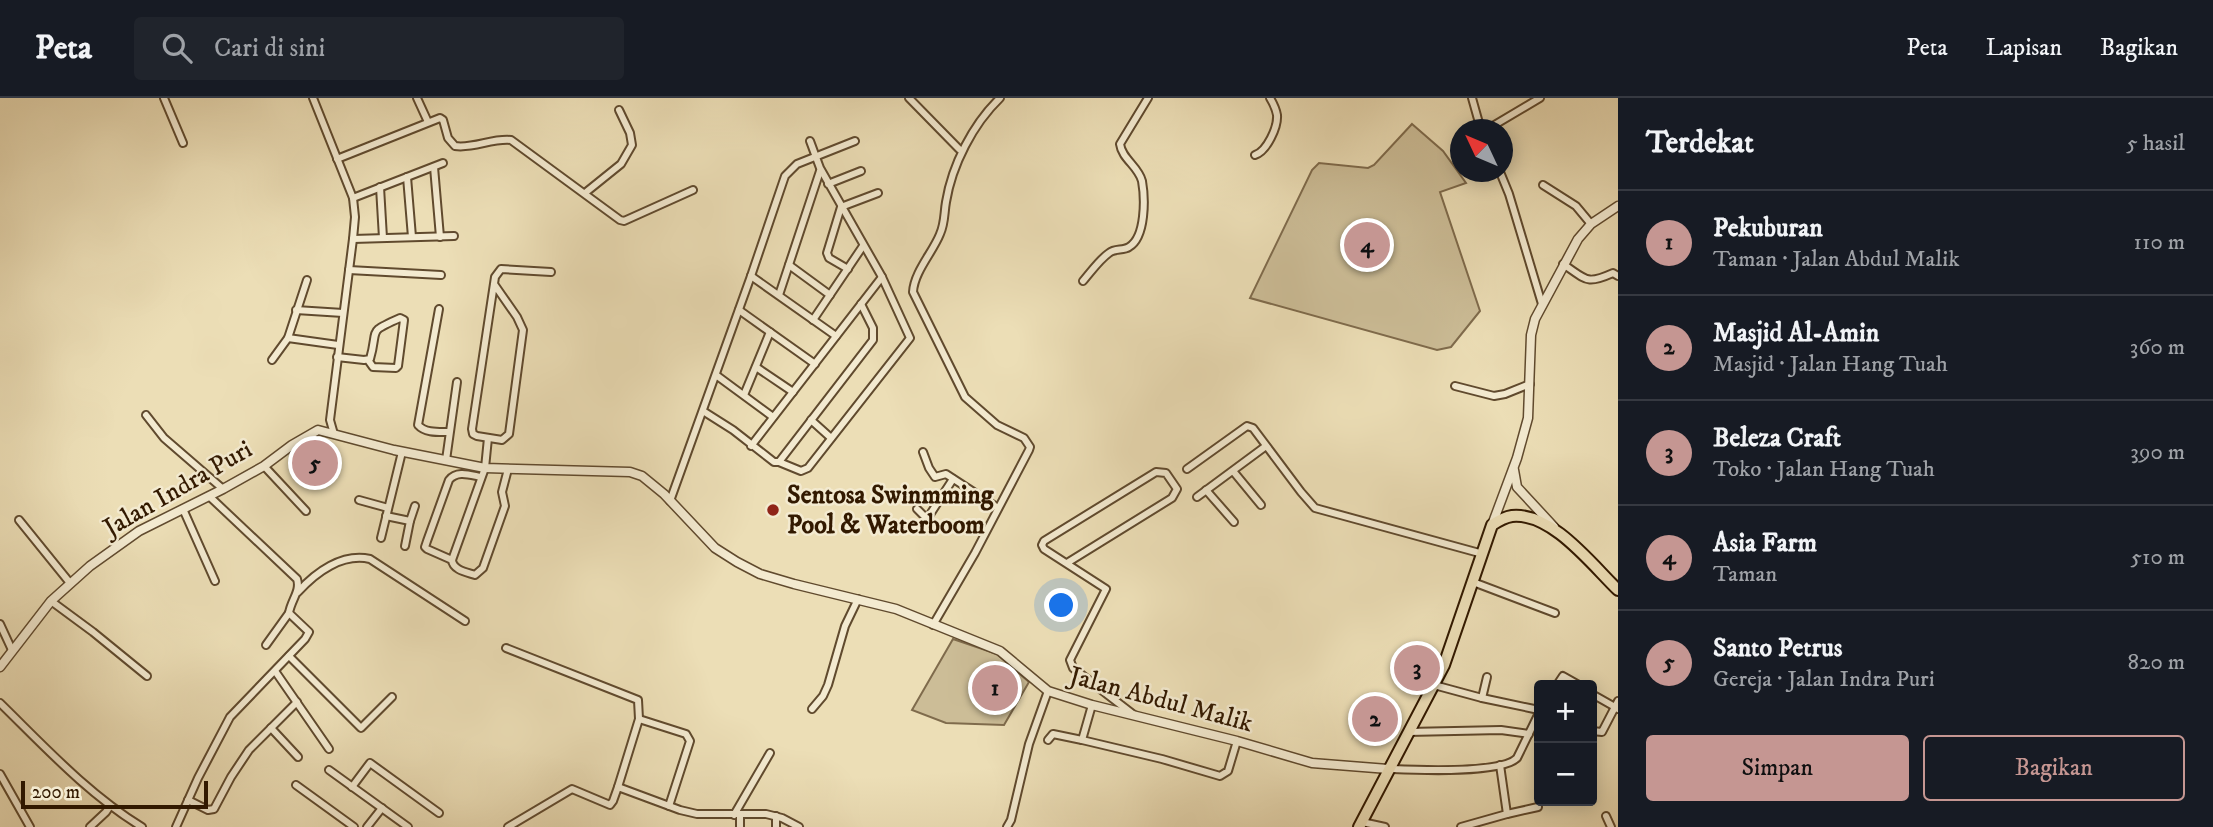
<!DOCTYPE html>
<html lang="id">
<head>
<meta charset="utf-8">
<style>
	:root { --surface:#171b24; --page:#20242c; --text:#f1f3f6; --muted:#9ea1a6; --line:#363941; --accent:#c59692 }
	body { margin:0; font-family:"IM FELL DW Pica",serif; background:var(--page); color:var(--text) }
	.controls { position:absolute; right:21px; bottom:21px; display:grid; overflow:hidden; border-radius:7px; box-shadow:0 4px 18px #0003 }
	.controls button { width:63px; height:63px; display:grid; place-items:center; padding:0; border:0; border-bottom:2px solid var(--line); background:var(--surface); color:var(--text); font:35px sans-serif }
	.compass { position:absolute; left:1450px; top:21px; width:63px; height:63px; border-radius:50%; background:var(--surface); box-shadow:0 4px 18px #0003; rotate:314deg }
	.scale { position:absolute; left:21px; bottom:18px; width:187px; box-sizing:border-box; padding-left:7px; border:4px solid #321900; border-top:0; font-size:19px; line-height:24px; white-space:nowrap; color:#321900; -webkit-text-stroke:5px #f3ead0; paint-order:stroke }
	.you { position:absolute; left:1062px; top:508px; width:24px; height:24px; margin:-18px; border:5px solid #fff; border-radius:50%; background:#1a73e8; box-shadow:0 0 0 10px #1a73e833 }
	.badge { display:grid; place-items:center; width:46px; height:46px; border-radius:50%; background:var(--accent); color:#111; font-size:23px; font-weight:700 }
	.pin { position:absolute; translate:-50% -50%; border:4px solid #fff; box-shadow:0 2px 7px #0006 }
	.list { margin:0; padding:0; list-style:none }
	h2 { display:flex; justify-content:space-between; align-items:center; height:91px; margin:0; padding:0 28px; font-size:30px }
	h2 small { font-size:23px; font-weight:400; color:var(--muted) }
	.list li { display:grid; grid-template-columns:46px 1fr auto; gap:21px; align-items:center; box-sizing:border-box; height:105px; padding:0 28px; border-top:2px solid var(--line) }
	.list b { display:block; font-size:26px; white-space:nowrap }
	.list p { margin:0; font-size:23px; white-space:nowrap; color:var(--muted) }
	.list em { font-size:23px; font-style:normal; color:var(--muted) }
	.actions { display:flex; gap:14px; padding:21px 28px }
	.actions a { flex:1; padding:16px 0; border:2px solid var(--accent); border-radius:7px; text-align:center; font-size:24px; color:var(--accent) }
	.actions .main { background:var(--accent); color:#111 }
	.icon { flex:none; width:38px; height:38px; fill:none; stroke:currentColor; stroke-width:2; stroke-linecap:round; stroke-linejoin:round }
	.map { position:relative; flex:none; width:1618px; height:729px; overflow:hidden }
	header { display:flex; align-items:center; gap:42px; box-sizing:border-box; height:98px; padding:0 35px; background:var(--surface); border-bottom:2px solid var(--line) }
	header strong { font-size:33px }
	nav { display:flex; gap:38px; margin-inline-start:auto; font-size:24px }
	.search { width:490px; height:63px; background:var(--page); display:flex; align-items:center; gap:18px; box-sizing:border-box; padding:0 24px; border-radius:7px; color:var(--muted); font-size:26px }
	main { display:flex }
	aside { flex:1; background:var(--surface) }
	.map>svg:first-child { display:block }
	.green { fill:#ccbd97; stroke:#7f6b4c; stroke-width:2 }
	.lines { fill:none; stroke-linecap:round; stroke-linejoin:round }
	.minor-casing { stroke:#604a2e; stroke-width:10 }
	.tertiary-casing { stroke:#604a2e; stroke-width:11 }
	.primary-casing { stroke:#321900; stroke-width:14 }
	.minor { stroke:#f3ead0; stroke-width:6 }
	.tertiary { stroke:#f3ead0; stroke-width:8 }
	.primary { stroke:#ecdeb6; stroke-width:10 }
	.poi-dot { fill:#8f2418; stroke:#f3ead0; stroke-width:2.5 }
	.labels { text-anchor:middle; dominant-baseline:central; stroke-width:5; stroke-linejoin:round; paint-order:stroke }
	.street-label { font-size:26px; fill:#321900; stroke:#f3ead0 }
	.poi-label { font-size:26px; font-weight:bold; fill:#321900; stroke:#f3ead0; text-anchor:start }
</style>
</head>
<body>
<header>
<strong>Peta</strong>
<div class="search"><svg class="icon" aria-label="search" viewBox="0 0 24 24"><circle cx="10" cy="10" r="6"/><path d="M15 15l6 6"/></svg>Cari di sini</div>
<nav><a>Peta</a><a>Lapisan</a><a>Bagikan</a></nav>
</header>
<main>
<div class="map">
<svg width="1618" height="729" viewBox="0 0 1618 729">
	<rect width="100%" height="100%" fill="#ecdeb6"/>
	<filter id="stains"><feTurbulence type="fractalNoise" baseFrequency=".00286" numOctaves="4"/><feColorMatrix values="0 0 0 0 .2 0 0 0 0 .09 0 0 0 0 .02 0 0 0 .5 -.17"/></filter>
	<radialGradient id="worn" r=".72"><stop offset=".6" stop-color="#630" stop-opacity="0"/><stop offset="1" stop-color="#630" stop-opacity=".3"/></radialGradient>
	<g class="green">
		<path d="M1412 26 1443 53 1466 85 1440 94 1480 213 1451 249 1437 252 1250 200 1312 72 1319 65 1368 70 1374 67Z"/>
		<path d="M953 541 997 556 1029 584 1004 627 946 625 912 612Z"/>
	</g>
	<g class="lines">
		<defs>
			<g id="minor">
				<path d="M164 0 183 45"/>
				<path d="M313 0 353 100 355 119 353 141 330 322 334 336"/>
				<path d="M417 0 428 24"/>
				<path d="M909 0 959 51 962 53"/>
				<path d="M1472 0 1481 32"/>
				<path d="M1486 32 1540 0"/>
				<path d="M1255 57C1267 53 1278 29 1277 17 1276 11 1273 5 1270 0"/>
				<path d="M337 61 440 20 443 22 448 40 455 48C473 51 492 40 511 42L620 122 624 123 693 92"/>
				<path d="M434 69 440 139"/>
				<path d="M1500 74 1509 96 1542 206"/>
				<path d="M407 79 412 139"/>
				<path d="M828 86 861 73"/>
				<path d="M1543 87 1576 108 1591 126"/>
				<path d="M380 89 383 140"/>
				<path d="M585 95 621 66 632 47 630 35 619 12"/>
				<path d="M353 100 443 65"/>
				<path d="M353 141 454 138"/>
				<path d="M1563 166C1587 182 1586 187 1613 175L1618 178"/>
				<path d="M789 167 830 197"/>
				<path d="M848 171 829 160 827 155 841 109 878 95"/>
				<path d="M349 172 441 177"/>
				<path d="M751 178 836 238"/>
				<path d="M1083 183C1091 174 1099 162 1109 155 1115 150 1123 153 1129 149 1146 139 1145 100 1142 83 1138 68 1122 61 1120 46L1148 0"/>
				<path d="M494 186 517 219 523 232 509 336 502 342 477 338 473 336 472 331 495 179 501 171 551 174"/>
				<path d="M779 197 820 73"/>
				<path d="M439 211 418 327C425 335 438 334 449 334"/>
				<path d="M296 212 343 215"/>
				<path d="M739 212 815 266"/>
				<path d="M813 222 863 148"/>
				<path d="M288 240 338 247"/>
				<path d="M337 259 364 262 370 261C379 230 366 235 400 220L404 222 398 268 396 270 373 269 368 262"/>
				<path d="M272 262 288 240 307 182"/>
				<path d="M756 269 793 294"/>
				<path d="M716 277 773 319"/>
				<path d="M1455 288 1494 298 1505 296 1530 286"/>
				<path d="M744 297 770 234"/>
				<path d="M703 313 733 332 774 364H779L873 242V230L861 206"/>
				<path d="M146 317 164 340 223 391"/>
				<path d="M811 322 831 340"/>
				<path d="M488 340 485 370 452 462C453 472 466 474 475 477L483 470 505 408 502 394 508 371"/>
				<path d="M751 348 882 179"/>
				<path d="M923 354 929 370 935 379 946 376 998 410"/>
				<path d="M446 362 457 284"/>
				<path d="M779 364 801 373 808 370 910 240 882 179 820 70 810 43"/>
				<path d="M264 368 306 413"/>
				<path d="M1187 371 1247 328 1253 330 1301 394 1315 410 1483 456"/>
				<path d="M1233 373 1261 407"/>
				<path d="M1206 392 1234 424"/>
				<path d="M1197 399 1266 348"/>
				<path d="M359 402 388 410"/>
				<path d="M670 403 751 178 785 78 797 66 855 43"/>
				<path d="M183 411 215 483"/>
				<path d="M917 411 925 419 929 418 953 381"/>
				<path d="M386 418 410 423 405 448"/>
				<path d="M19 422 70 485"/>
				<path d="M410 423 415 408"/>
				<path d="M381 440 402 354"/>
				<path d="M452 462 427 451 425 449 427 443 449 382C457 372 470 377 481 379"/>
				<path d="M1067 465 1172 400 1177 391 1166 375 1156 374 1044 443 1042 447 1044 451 1106 491 1070 562 1073 570 1134 617"/>
				<path d="M1473 484 1555 515"/>
				<path d="M298 494C316 474 342 455 370 461L465 523"/>
				<path d="M51 503 93 534 147 578"/>
				<path d="M0 526 12 552"/>
				<path d="M933 527 975 455 1029 352 1030 349 1024 340 997 327 965 299 913 194C914 174 933 154 940 136 945 125 944 115 946 104 952 67 973 26 1000 0"/>
				<path d="M266 547 289 515"/>
				<path d="M506 550 638 602 639 621 618 689"/>
				<path d="M289 558 361 630 392 599"/>
				<path d="M275 573 329 651"/>
				<path d="M1434 587 1482 600 1539 612"/>
				<path d="M1557 587 1563 578 1579 587"/>
				<path d="M1592 596 1615 609 1618 603"/>
				<path d="M1482 600 1487 579"/>
				<path d="M0 605C45 649 88 696 142 729"/>
				<path d="M1092 607 1082 642 1162 661 1220 678 1228 673 1237 643"/>
				<path d="M812 611 823 598 828 587 845 528 858 501"/>
				<path d="M639 621 686 636 690 643 669 708"/>
				<path d="M271 630 298 659"/>
				<path d="M1592 633 1602 634 1615 609 1618 611"/>
				<path d="M1408 634 1501 632 1529 636"/>
				<path d="M1048 642 1053 636 1082 642"/>
				<path d="M1390 671C1415 672 1501 676 1517 660L1539 615"/>
				<path d="M329 672 408 729"/>
				<path d="M0 676 30 729"/>
				<path d="M296 687 354 729"/>
				<path d="M352 689 370 665 439 715"/>
				<path d="M188 702 208 712 214 711 231 679 249 652 297 604"/>
				<path d="M1507 716 1538 709"/>
				<path d="M734 717 770 655"/>
				<path d="M776 718V729"/>
				<path d="M1606 718 1611 729"/>
				<path d="M1362 724 1385 729"/>
				<path d="M90 729 106 714 110 708"/>
				<path d="M176 729 198 680 230 619 305 541 309 534 289 515C291 502 301 493 297 481L209 398"/>
				<path d="M367 729 382 710"/>
				<path d="M508 729 572 691 610 707 613 703 618 689 680 712 697 716H766L782 720 799 729"/>
				<path d="M740 729V717"/>
				<path d="M1007 729 1011 722 1029 646 1048 593"/>
				<path d="M1461 729 1507 716 1500 667"/>
			</g>
			<g id="tertiary">
				<path d="M1514 372 1517 389 1554 429"/>
				<path d="M1492 427 1517 360 1528 320 1531 237 1535 221 1578 141 1591 126 1618 108"/>
				<path d="M0 569 51 503 90 468 139 433 223 391 264 368 292 347 318 332 394 352 485 370 630 374 642 378 664 396 715 450 737 464 760 476 794 486 896 511 1000 553 1048 593 1092 607 1237 643 1312 665 1388 671"/>
			</g>
			<path id="primary" d="M1359 729 1444 567 1492 427C1498 423 1505 419 1512 418 1552 414 1592 467 1618 492"/>
		</defs>
		<use href="#minor" class="minor-casing"/>
		<use href="#tertiary" class="tertiary-casing"/>
		<use href="#primary" class="primary-casing"/>
		<use href="#minor" class="minor"/>
		<use href="#tertiary" class="tertiary"/>
		<use href="#primary" class="primary"/>
	</g>
	<circle class="poi-dot" cx="773" cy="412" r="7"/>
	<g class="labels">
		<g class="street-label">
			<text transform="translate(178 391) rotate(-30)">Jalan Indra Puri</text>
			<text transform="translate(1161 602) rotate(15)">Jalan Abdul Malik</text>
		</g>
		<g class="poi-label">
			<text x="787" y="397">Sentosa Swinmming<tspan x="787" dy="30">Pool &amp; Waterboom</tspan></text>
		</g>
	</g>
	<rect width="100%" height="100%" filter="url(#stains)"/>
	<rect width="100%" height="100%" fill="url(#worn)"/>
</svg>
<div class="controls">
<button>+</button>
<button>−</button>
</div>
<svg class="compass" viewBox="-18 -18 36 36"><path d="M0-13l5 13h-10z" fill="#e53935"/><path d="M0 13l5-13h-10z" fill="#9ea1a6"/></svg>
<div class="scale">200 m</div>
<div class="you"></div>
<div class="pin badge" style="left:995px;top:590px">1</div>
<div class="pin badge" style="left:1375px;top:621px">2</div>
<div class="pin badge" style="left:1417px;top:570px">3</div>
<div class="pin badge" style="left:1367px;top:147px">4</div>
<div class="pin badge" style="left:315px;top:365px">5</div>
</div>
<aside>
<h2>Terdekat<small>5 hasil</small></h2>
<ul class="list">
<li><span class="badge">1</span><div><b>Pekuburan</b><p>Taman · Jalan Abdul Malik</p></div><em>110 m</em></li>
<li><span class="badge">2</span><div><b>Masjid Al-Amin</b><p>Masjid · Jalan Hang Tuah</p></div><em>360 m</em></li>
<li><span class="badge">3</span><div><b>Beleza Craft</b><p>Toko · Jalan Hang Tuah</p></div><em>390 m</em></li>
<li><span class="badge">4</span><div><b>Asia Farm</b><p>Taman</p></div><em>510 m</em></li>
<li><span class="badge">5</span><div><b>Santo Petrus</b><p>Gereja · Jalan Indra Puri</p></div><em>820 m</em></li>
</ul>
<div class="actions"><a class="main">Simpan</a><a>Bagikan</a></div>
</aside>
</main>
</body>
</html>
